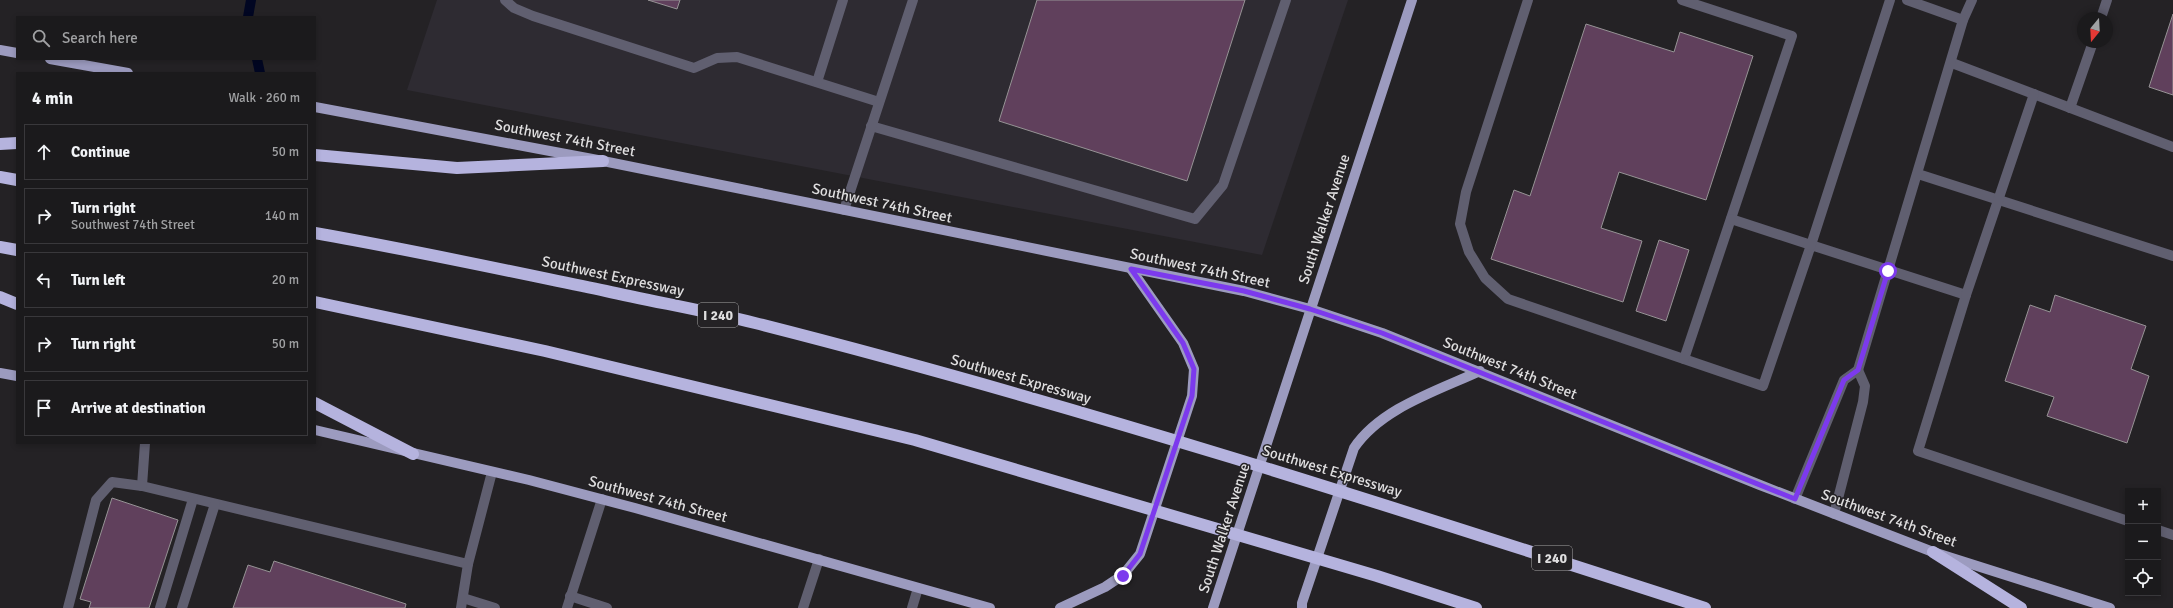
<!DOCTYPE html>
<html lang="en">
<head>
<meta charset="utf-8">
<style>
	:root { --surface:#1b1a1c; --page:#282729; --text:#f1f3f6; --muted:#a0a1a3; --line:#39383b }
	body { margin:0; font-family:Signika,sans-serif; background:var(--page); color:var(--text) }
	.controls { position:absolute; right:12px; bottom:12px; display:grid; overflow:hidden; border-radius:0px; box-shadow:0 2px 6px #0003 }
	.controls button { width:36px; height:36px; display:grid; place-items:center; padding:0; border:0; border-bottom:1px solid var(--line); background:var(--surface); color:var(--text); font:20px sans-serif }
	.compass { position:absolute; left:2077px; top:12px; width:36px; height:36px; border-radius:50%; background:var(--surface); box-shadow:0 2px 6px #0003; rotate:198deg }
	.stop { position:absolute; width:12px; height:12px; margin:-9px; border:3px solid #7c3aed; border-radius:50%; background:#fff }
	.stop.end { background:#7c3aed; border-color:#fff; box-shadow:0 1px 4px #0008 }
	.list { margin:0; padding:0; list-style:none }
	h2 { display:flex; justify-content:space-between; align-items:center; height:52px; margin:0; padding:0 16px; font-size:17px }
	h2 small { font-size:13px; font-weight:400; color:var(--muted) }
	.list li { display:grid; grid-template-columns:26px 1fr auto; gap:12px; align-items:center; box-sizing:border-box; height:56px; margin:0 8px 8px; padding:0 8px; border:1px solid var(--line); border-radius:0px }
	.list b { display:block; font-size:15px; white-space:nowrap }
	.list p { margin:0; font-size:13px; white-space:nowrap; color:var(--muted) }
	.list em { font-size:13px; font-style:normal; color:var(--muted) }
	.icon { flex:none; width:22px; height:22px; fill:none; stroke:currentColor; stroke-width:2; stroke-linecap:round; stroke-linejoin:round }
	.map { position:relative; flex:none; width:2173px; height:608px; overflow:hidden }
	.search { position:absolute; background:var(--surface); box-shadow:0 2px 6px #0003; left:16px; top:16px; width:300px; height:44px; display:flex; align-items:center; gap:10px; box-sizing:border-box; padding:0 14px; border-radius:0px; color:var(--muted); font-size:15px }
	.panel { position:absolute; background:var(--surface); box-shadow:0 2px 6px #0003; left:16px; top:72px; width:300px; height:372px; border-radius:0px }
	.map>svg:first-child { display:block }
	.built { fill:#2e2b32 }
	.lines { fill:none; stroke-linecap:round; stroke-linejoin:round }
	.stream { stroke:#010622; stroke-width:10 }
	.building { fill:#60405c; stroke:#969395 }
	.minor { stroke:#605f70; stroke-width:10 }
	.major { stroke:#9c9bbf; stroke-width:10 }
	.highway { stroke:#b5b3de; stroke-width:12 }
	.route { stroke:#7c3aed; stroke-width:5 }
	.labels { text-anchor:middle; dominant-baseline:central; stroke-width:3; stroke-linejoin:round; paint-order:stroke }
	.shield { fill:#242225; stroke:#a7a6a7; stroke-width:1 }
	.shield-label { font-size:14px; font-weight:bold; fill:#dfdedf }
	.street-label { font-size:15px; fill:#dfdedf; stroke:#242225 }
</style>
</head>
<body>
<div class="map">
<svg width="2173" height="608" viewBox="0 0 2173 608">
	<rect width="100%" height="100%" fill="#242225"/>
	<path class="built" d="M437 0H1348L1262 255 407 90Z"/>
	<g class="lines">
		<g class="stream">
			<path d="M248 17 251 0"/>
			<path d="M257 59 260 73"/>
		</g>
	</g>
	<g class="building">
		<path d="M648 0H680L677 9Z"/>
		<path d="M1037 0H1245L1187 181 999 121Z"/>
		<path d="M2173 14V95L2149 87Z"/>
		<path d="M1586 24 1674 52 1680 32 1753 56 1706 200 1619 172 1601 228 1642 241 1623 302 1491 259 1514 190 1530 196Z"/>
		<path d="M1659 240 1689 250 1666 321 1636 311Z"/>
		<path d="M2055 295 2146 326 2131 369 2149 376 2127 443 2047 416 2054 397 2005 381 2030 305 2050 312Z"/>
		<path d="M112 498 178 520 149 608H89L91 602 80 599Z"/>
		<path d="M274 561 406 604 405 608H233L248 565 270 572Z"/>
	</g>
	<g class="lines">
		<g class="minor">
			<path d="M505 0 514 8 533 16 694 68 717 58 737 57 879 102"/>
			<path d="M1528 0 1466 192 1460 224 1469 252 1485 278 1508 299 1763 386 1811 245 1966 295 1918 451 2128 521"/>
			<path d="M1682 0 1792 36 1684 359"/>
			<path d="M2101 18 2107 0"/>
			<path d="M1963 20 1972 0"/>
			<path d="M1952 63 2173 147"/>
			<path d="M817 82 843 0"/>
			<path d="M2070 108 2093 42"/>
			<path d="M871 126 1195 219 1223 185 1286 0"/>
			<path d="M1918 174 2173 256"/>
			<path d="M844 210 913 0"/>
			<path d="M1731 219 1811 245 1890 0"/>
			<path d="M1966 295 2034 94"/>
			<path d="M1858 370 1963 20 1907 0"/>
			<path d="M145 443 142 486 468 564 492 472"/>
			<path d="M1795 499 1844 380 1858 370 1865 386 1863 402 1834 514"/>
			<path d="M2158 530 2173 535"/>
			<path d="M570 596 607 608"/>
			<path d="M463 598 495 608"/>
			<path d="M68 608 96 500 112 482 142 486"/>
			<path d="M160 608 193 499"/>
			<path d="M182 608 215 504"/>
			<path d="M461 608 468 564"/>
			<path d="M567 608 602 499"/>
			<path d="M803 608 819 559"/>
			<path d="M912 608 918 588"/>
		</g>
		<g class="major">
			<path d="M0 50 17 53"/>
			<path d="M50 59 128 73"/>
			<path d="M315 107 603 161 1244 291 1310 309 1382 333 1760 485 1933 552 2110 608"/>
			<path d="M0 373 17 376"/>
			<path d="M315 430 529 480 635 508 990 608"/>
			<path d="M1060 608 1105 587 1123 575 1140 554 1192 396 1194 369 1183 343 1131 269"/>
			<path d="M1213 608 1412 0"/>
			<path d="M1302 608V603L1354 448C1381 408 1437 391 1480 371"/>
		</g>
		<g class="highway">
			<path d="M0 144 17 143"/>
			<path d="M315 155 457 168 603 161"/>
			<path d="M0 177 17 180"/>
			<path d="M315 233C412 250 509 271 606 291 655 302 706 311 755 323 1075 404 1390 506 1705 608"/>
			<path d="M0 247 17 250"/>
			<path d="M0 297 17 304"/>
			<path d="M315 302 545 351 915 440 1377 576 1476 608"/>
			<path d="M315 403 413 454"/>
			<path d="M1933 552 2021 608"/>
		</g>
	</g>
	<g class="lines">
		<path class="route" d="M1123 576 1140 554 1192 396 1194 369 1183 343 1131 269 1244 291 1310 309 1382 333 1795 499 1844 380 1858 370 1888 271"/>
	</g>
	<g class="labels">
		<g class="shield">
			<rect x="698" y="303" width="40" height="24" rx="3"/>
			<rect x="1532" y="546" width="40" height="24" rx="3"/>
		</g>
		<g class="shield-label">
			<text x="718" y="315">I 240</text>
			<text x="1552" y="558">I 240</text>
		</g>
		<g class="street-label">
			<text transform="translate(565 138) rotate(11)">Southwest 74th Street</text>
			<text transform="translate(882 203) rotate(12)">Southwest 74th Street</text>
			<text transform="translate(1324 219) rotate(-72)">South Walker Avenue</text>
			<text transform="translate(1200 268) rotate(12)">Southwest 74th Street</text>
			<text transform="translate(613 276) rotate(12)">Southwest Expressway</text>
			<text transform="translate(1510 368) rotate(22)">Southwest 74th Street</text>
			<text transform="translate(1021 379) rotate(16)">Southwest Expressway</text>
			<text transform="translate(1332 471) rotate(17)">Southwest Expressway</text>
			<text transform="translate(658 499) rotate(15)">Southwest 74th Street</text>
			<text transform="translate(1889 518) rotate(20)">Southwest 74th Street</text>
			<text transform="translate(1224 528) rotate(-72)">South Walker Avenue</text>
		</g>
	</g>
</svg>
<div class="controls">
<button>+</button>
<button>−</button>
<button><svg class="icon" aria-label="locate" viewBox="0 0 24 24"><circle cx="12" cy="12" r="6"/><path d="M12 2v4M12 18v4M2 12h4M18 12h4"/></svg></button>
</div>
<svg class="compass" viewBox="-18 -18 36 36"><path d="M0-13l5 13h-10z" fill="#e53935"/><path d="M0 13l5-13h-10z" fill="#a0a1a3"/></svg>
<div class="stop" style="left:1888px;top:271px"></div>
<div class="stop end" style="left:1123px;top:576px"></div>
<div class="search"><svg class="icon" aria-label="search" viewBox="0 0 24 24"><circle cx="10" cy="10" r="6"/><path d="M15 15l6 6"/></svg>Search here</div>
<section class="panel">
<h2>4 min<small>Walk · 260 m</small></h2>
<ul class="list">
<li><svg class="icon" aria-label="ahead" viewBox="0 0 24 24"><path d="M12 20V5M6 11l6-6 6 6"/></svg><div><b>Continue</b></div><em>50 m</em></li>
<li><svg class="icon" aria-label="right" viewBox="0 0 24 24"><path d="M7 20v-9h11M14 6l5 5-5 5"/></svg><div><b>Turn right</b><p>Southwest 74th Street</p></div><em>140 m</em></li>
<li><svg class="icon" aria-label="left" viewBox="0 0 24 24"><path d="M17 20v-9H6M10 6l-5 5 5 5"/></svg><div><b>Turn left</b></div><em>20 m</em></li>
<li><svg class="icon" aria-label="right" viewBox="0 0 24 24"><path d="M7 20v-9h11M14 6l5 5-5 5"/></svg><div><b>Turn right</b></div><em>50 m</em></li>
<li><svg class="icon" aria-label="arrive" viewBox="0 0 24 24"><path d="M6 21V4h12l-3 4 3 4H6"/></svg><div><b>Arrive at destination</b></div></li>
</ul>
</section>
</div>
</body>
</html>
